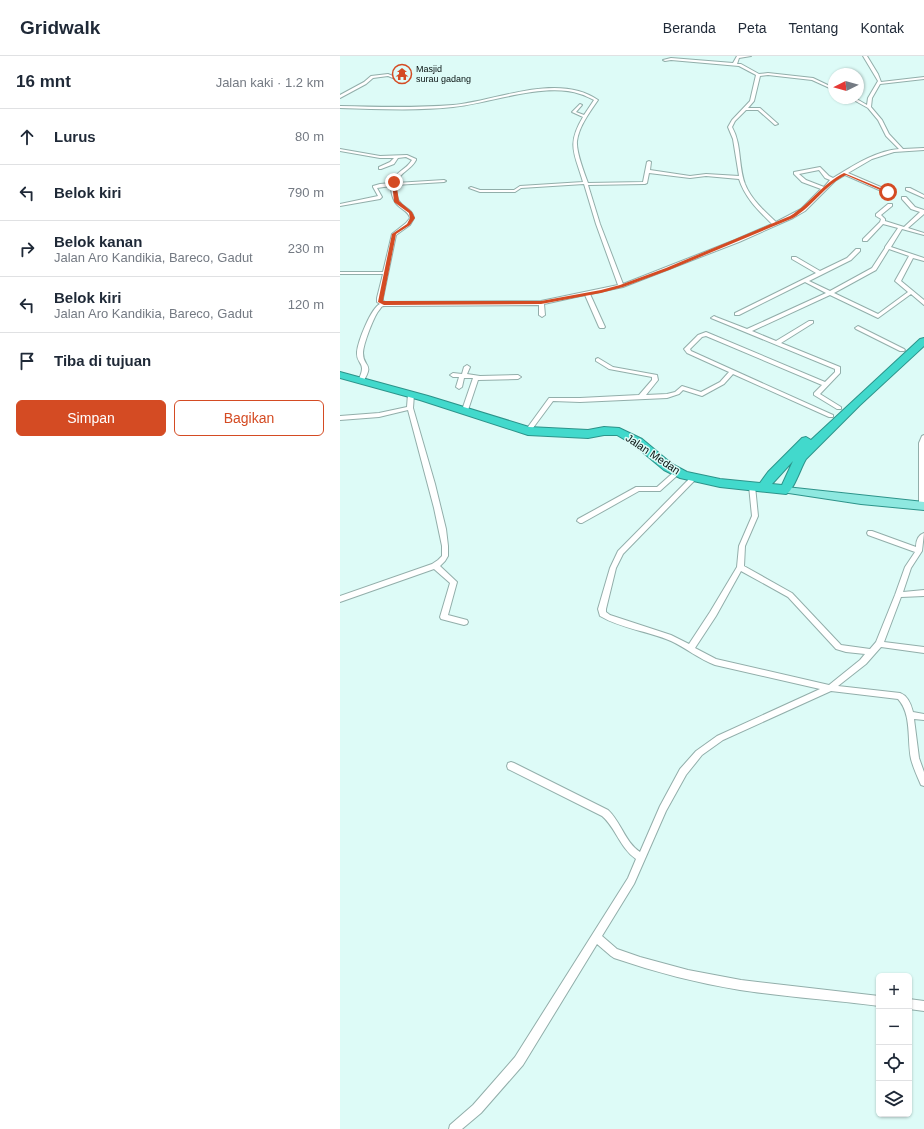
<!DOCTYPE html>
<html lang="id">
<head>
<meta charset="utf-8">
<style>
	:root { --surface:#fff; --page:#f2f2f3; --text:#1f2937; --muted:#747a83; --line:#e0e1e3; --accent:#d44b23 }
	body { margin:0; font-family:Helvetica,sans-serif; background:var(--page); color:var(--text) }
	.controls { position:absolute; right:12px; bottom:12px; display:grid; overflow:hidden; border-radius:6px; box-shadow:0 1px 3px #0004 }
	.controls button { width:36px; height:36px; display:grid; place-items:center; padding:0; border:0; border-bottom:1px solid var(--line); background:var(--surface); color:var(--text); font:20px sans-serif }
	.compass { position:absolute; left:488px; top:12px; width:36px; height:36px; border-radius:50%; background:var(--surface); box-shadow:0 1px 3px #0004; rotate:265deg }
	.stop { position:absolute; width:12px; height:12px; margin:-9px; border:3px solid #d44b23; border-radius:50%; background:#fff }
	.stop.end { background:#d44b23; border-color:#fff; box-shadow:0 1px 4px #0008 }
	.list { margin:0; padding:0; list-style:none }
	h2 { display:flex; justify-content:space-between; align-items:center; height:52px; margin:0; padding:0 16px; font-size:17px }
	h2 small { font-size:13px; font-weight:400; color:var(--muted) }
	.list li { display:grid; grid-template-columns:26px 1fr auto; gap:12px; align-items:center; box-sizing:border-box; height:56px; padding:0 16px; border-top:1px solid var(--line) }
	.list b { display:block; font-size:15px; white-space:nowrap }
	.list p { margin:0; font-size:13px; white-space:nowrap; color:var(--muted) }
	.list em { font-size:13px; font-style:normal; color:var(--muted) }
	.actions { display:flex; gap:8px; padding:12px 16px }
	.actions a { flex:1; padding:9px 0; border:1px solid var(--accent); border-radius:6px; text-align:center; font-size:14px; color:var(--accent) }
	.actions .main { background:var(--accent); color:#fff }
	.icon { flex:none; width:22px; height:22px; fill:none; stroke:currentColor; stroke-width:2; stroke-linecap:round; stroke-linejoin:round }
	.map { position:relative; flex:none; width:584px; height:1073px; overflow:hidden }
	header { display:flex; align-items:center; gap:24px; box-sizing:border-box; height:56px; padding:0 20px; background:var(--surface); border-bottom:1px solid var(--line) }
	header strong { font-size:19px }
	nav { display:flex; gap:22px; margin-inline-start:auto; font-size:14px }
	main { display:flex }
	aside { flex:1; background:var(--surface) }
	.map>svg:first-child { display:block }
	.lines { fill:none; stroke-linecap:round; stroke-linejoin:round }
	.street-casing { stroke:#92aeaa; stroke-width:2 }
	.primary-casing { stroke:#2d938a; stroke-width:2 }
	.highway-casing { stroke:#2d938a; stroke-width:2 }
	.street { fill:#fff; fill-rule:evenodd }
	.primary { fill:#8ee8e0; fill-rule:evenodd }
	.highway { fill:#42d9cc; fill-rule:evenodd }
	.route { fill:#d44b23 }
	.labels { text-anchor:middle; dominant-baseline:central; stroke-width:3; stroke-linejoin:round; paint-order:stroke }
	.far-poi-label { font-size:9px; fill:#071110; stroke:#ddfbf7; text-anchor:start }
	.street-label { font-size:11px; fill:#071110; stroke:#ddfbf7 }
</style>
</head>
<body>
<header>
<strong>Gridwalk</strong>
<nav><a>Beranda</a><a>Peta</a><a>Tentang</a><a>Kontak</a></nav>
</header>
<main>
<aside>
<h2>16 mnt<small>Jalan kaki · 1.2 km</small></h2>
<ul class="list">
<li><svg class="icon" aria-label="ahead" viewBox="0 0 24 24"><path d="M12 20V5M6 11l6-6 6 6"/></svg><div><b>Lurus</b></div><em>80 m</em></li>
<li><svg class="icon" aria-label="left" viewBox="0 0 24 24"><path d="M17 20v-9H6M10 6l-5 5 5 5"/></svg><div><b>Belok kiri</b></div><em>790 m</em></li>
<li><svg class="icon" aria-label="right" viewBox="0 0 24 24"><path d="M7 20v-9h11M14 6l5 5-5 5"/></svg><div><b>Belok kanan</b><p>Jalan Aro Kandikia, Bareco, Gadut</p></div><em>230 m</em></li>
<li><svg class="icon" aria-label="left" viewBox="0 0 24 24"><path d="M17 20v-9H6M10 6l-5 5 5 5"/></svg><div><b>Belok kiri</b><p>Jalan Aro Kandikia, Bareco, Gadut</p></div><em>120 m</em></li>
<li><svg class="icon" aria-label="arrive" viewBox="0 0 24 24"><path d="M6 21V4h12l-3 4 3 4H6"/></svg><div><b>Tiba di tujuan</b></div></li>
</ul>
<div class="actions"><a class="main">Simpan</a><a>Bagikan</a></div>
</aside>
<div class="map">
<svg width="584" height="1073" viewBox="0 0 584 1073">
	<rect width="100%" height="100%" fill="#ddfbf7"/>
	<g class="lines">
		<defs>
			<g id="street">
				<path d="M397 0H411L399 2 397 8H401L419 18 428 17 473 22 494 32V34L472 24 428 19 420 20 414 45 408 52H420L438 68 435 69 418 54H406L395 65 392 71C402 89 398 109 405 128 411 143 424 155 436 166L461 153 481 133 462 126 454 118V116L480 111 489 120 493 122C513 110 535 95 559 93L546 80 538 64 528 52 510 42H515L527 49 528 42 538 25 523 0H527L538 18 541 26 584 21V23L540 28 532 42 531 51 542 64 549 78 563 93 584 92V94L554 96 532 103 508 117 550 135V137H546L505 119 495 125 465 155 453 162 399 186 283 231 250 238 265 271 264 272H260L259 271 245 239 204 248 205 259 202 261 199 259V249L45 250C42 250 42 250 40 253 34 259 23 289 23 297 23 312 35 306 23 326H19L18 325C28 305 16 310 17 296 18 285 31 252 40 248L37 246V242L43 218H0V216H43L52 178 66 167 70 162C68 154 59 153 55 146 52 141 51 135 51 130L37 132 42 141 40 143 0 150V148L38 140 33 131V130L40 128 51 127C56 115 66 114 72 104L66 101 58 102 54 108 41 113H39V111L50 106 54 102H40L0 95V93L40 100 67 99 76 103V104C71 114 60 116 56 127L104 124 106 125 104 126 55 129C56 134 56 141 59 145 64 153 72 152 74 162L70 169 56 179 43 242V245L45 246 201 245 278 229 256 168 244 128 181 132 175 136H140L129 132 131 131 140 134H174L180 130 243 126C235 98 226 89 243 61L232 56 240 48 242 49 236 56 244 59 254 44C249 42 245 39 240 38 205 26 150 47 113 51 76 55 38 53 0 52V50C37 51 75 52 113 49 156 45 218 16 258 44 250 56 239 70 237 85 236 96 244 116 248 127L303 126 307 106 309 105 311 106 310 114 350 120 366 118 399 120 393 83 388 71 392 64 410 45 416 19 399 10 331 4 325 5 323 4 331 2 393 7ZM479 114 485 122 490 124 484 131 466 124 459 118ZM309 117 350 122 366 120 399 123C405 142 419 155 432 168L395 184 283 228 260 168 248 129 305 128 307 127Z"/>
				<path d="M48 18 60 23 58 24 48 20 33 22 26 28 0 42V39L24 26 31 20Z"/>
				<path d="M566 132H570L584 139V142L566 134Z"/>
				<path d="M562 141H566L575 151 584 154V158L568 172 584 177V179L562 173 551 191 584 202V205L573 202 561 225 584 244V249L571 238 538 262 490 239 412 275 436 285 469 265H473V267L441 287 500 311V317L480 338 501 351V353H497L474 339V337L482 329 366 280 362 281 350 293 351 295 493 359V361H489L393 318 384 328 362 340 343 334 339 338 327 342 240 346 213 345 190 376 188 377 185 375 209 342H240L299 339 312 324V321L269 313 256 305V303L258 302 273 311 317 319 318 324 306 339 327 338 335 336 342 330 361 336 380 326 389 316 347 297 344 293 358 279 366 276 485 326 495 316V313L371 262 374 260 376 261 407 273 486 237 465 226 399 259H395V257L476 217 452 203V201H456L480 215 507 202 516 193H520V195L511 204 469 225 490 235 532 212 545 192V191L558 172 543 168 527 185H523V183L540 166 541 163 536 160V158L548 148H552V150L541 159 545 163V165L564 171 580 156 571 153 562 143ZM549 193 569 200 555 225 568 236 538 258 494 237 536 214Z"/>
				<path d="M518 270 564 293 565 294 564 295H560L516 273 515 272Z"/>
				<path d="M127 309 130 311 127 318 140 320 178 319 181 321 178 323 138 324 128 354 125 356 122 354 133 322H124L122 331 119 333 116 331 119 321H113L110 319 113 317 122 318 124 311Z"/>
				<path d="M71 336 74 338 73 352 95 428 106 473 108 490V500L105 505 100 510 117 526 108 559 127 564 128 566 127 568 124 569 101 563 100 561 110 527 94 513 0 546V540L92 508 98 504 102 500V490L94 452 68 354 39 361 0 364V360L39 357 67 351 68 338Z"/>
				<path d="M584 379V452H582L579 450V387L582 380Z"/>
				<path d="M335 415H337L340 417 320 435H299L242 467H240L237 465 238 463 296 431H317Z"/>
				<path d="M352 420H356L357 422 283 498 276 512 266 553V556L270 559 331 579 349 588 370 556 397 511 399 490 412 460 409 430 410 428H412L415 430 418 460 405 490 404 510 452 537 501 589 530 593 536 586 555 539 565 511 575 496 528 479 527 477 528 475H532L576 491C576 485 578 479 584 477L582 495 571 512 563 536 584 534V540L561 541 544 586 584 591V597L541 591 526 608 498 630 560 637C568 640 571 648 573 656L584 658V664L574 663 579 702 584 716V730L581 729C577 720 573 711 571 703 567 684 572 658 558 643L491 635 383 684 362 699 346 719 326 755 294 828 262 880 277 893 300 901 348 914 401 924 539 940V950C493 944 446 941 400 934 357 927 315 916 274 902L271 900 257 888 183 1009 141 1057 122 1073H109L110 1069 133 1049 175 1001 288 822 296 803C280 792 276 772 262 760L168 713 167 710 168 707 171 706 174 707 268 754C281 766 285 786 300 796L320 750 340 713 356 695 377 680 480 633 375 609C359 603 346 592 331 585 308 575 282 573 260 560L258 553 270 512 278 495ZM401 515 448 541 496 593 506 596 525 598 520 604 489 629 376 603 355 592 376 560Z"/>
				<path d="M569 943 584 945V955L569 953Z"/>
			</g>
			<path id="primary" d="M446 431 584 446V454L521 448 442 436 441 434 442 432Z"/>
			<path id="highway" d="M584 282V290L520 349 466 403C461 411 453 436 446 438L380 431 340 422 324 414 294 389 277 379H264L248 382 188 379 80 344 0 322V316L88 340 189 371 248 374 264 371 279 372 302 383 332 408 347 416 380 423 420 427 428 416 462 382 466 381 471 384 580 283ZM453 405 442 429 432 428Z"/>
		</defs>
		<use href="#street" class="street-casing"/>
		<use href="#primary" class="primary-casing"/>
		<use href="#highway" class="highway-casing"/>
		<use href="#street" class="street"/>
		<use href="#primary" class="primary"/>
		<use href="#highway" class="highway"/>
	</g>
	<path class="route" d="M504 117 550 136 547 137 506 119C485 129 473 150 453 162L329 214 283 231 261 237 201 248 44 249 38 246 52 178 67 168 70 162 69 157 54 146 52 125 56 126 59 145 72 156 75 162 70 169 56 178 43 245H201L261 234 280 229 326 212 450 160C470 148 483 127 504 117Z"/>
	<defs>
		<symbol id="temple-ring" viewBox="-11 -11 22 22"><circle r="9.5" fill="#ddfbf7" stroke="#d44b23" stroke-width="1.5"/><path d="M0-6L5-2H3V0L6.5 2.5H4V6H1.5V3h-3V6H-4V2.5H-6.5L-3 0V-2H-5Z" fill="#d44b23"/></symbol>
	</defs>
	<g fill-rule="evenodd">
		<use href="#temple-ring" x="51" y="7" width="22" height="22"/>
	</g>
	<g class="labels">
		<g class="far-poi-label">
			<text x="76" y="13">Masjid<tspan x="76" dy="10">surau gadang</tspan></text>
		</g>
		<g class="street-label">
			<text transform="translate(313 398) rotate(34)">Jalan Medan</text>
		</g>
	</g>
</svg>
<div class="controls">
<button>+</button>
<button>−</button>
<button><svg class="icon" aria-label="locate" viewBox="0 0 24 24"><circle cx="12" cy="12" r="6"/><path d="M12 2v4M12 18v4M2 12h4M18 12h4"/></svg></button>
<button><svg class="icon" aria-label="layers" viewBox="0 0 24 24"><path d="M12 4l9 5-9 5-9-5zM3 14l9 5 9-5"/></svg></button>
</div>
<svg class="compass" viewBox="-18 -18 36 36"><path d="M0-13l5 13h-10z" fill="#e53935"/><path d="M0 13l5-13h-10z" fill="#747a83"/></svg>
<div class="stop" style="left:548px;top:136px"></div>
<div class="stop end" style="left:54px;top:126px"></div>
</div>
</main>
</body>
</html>
